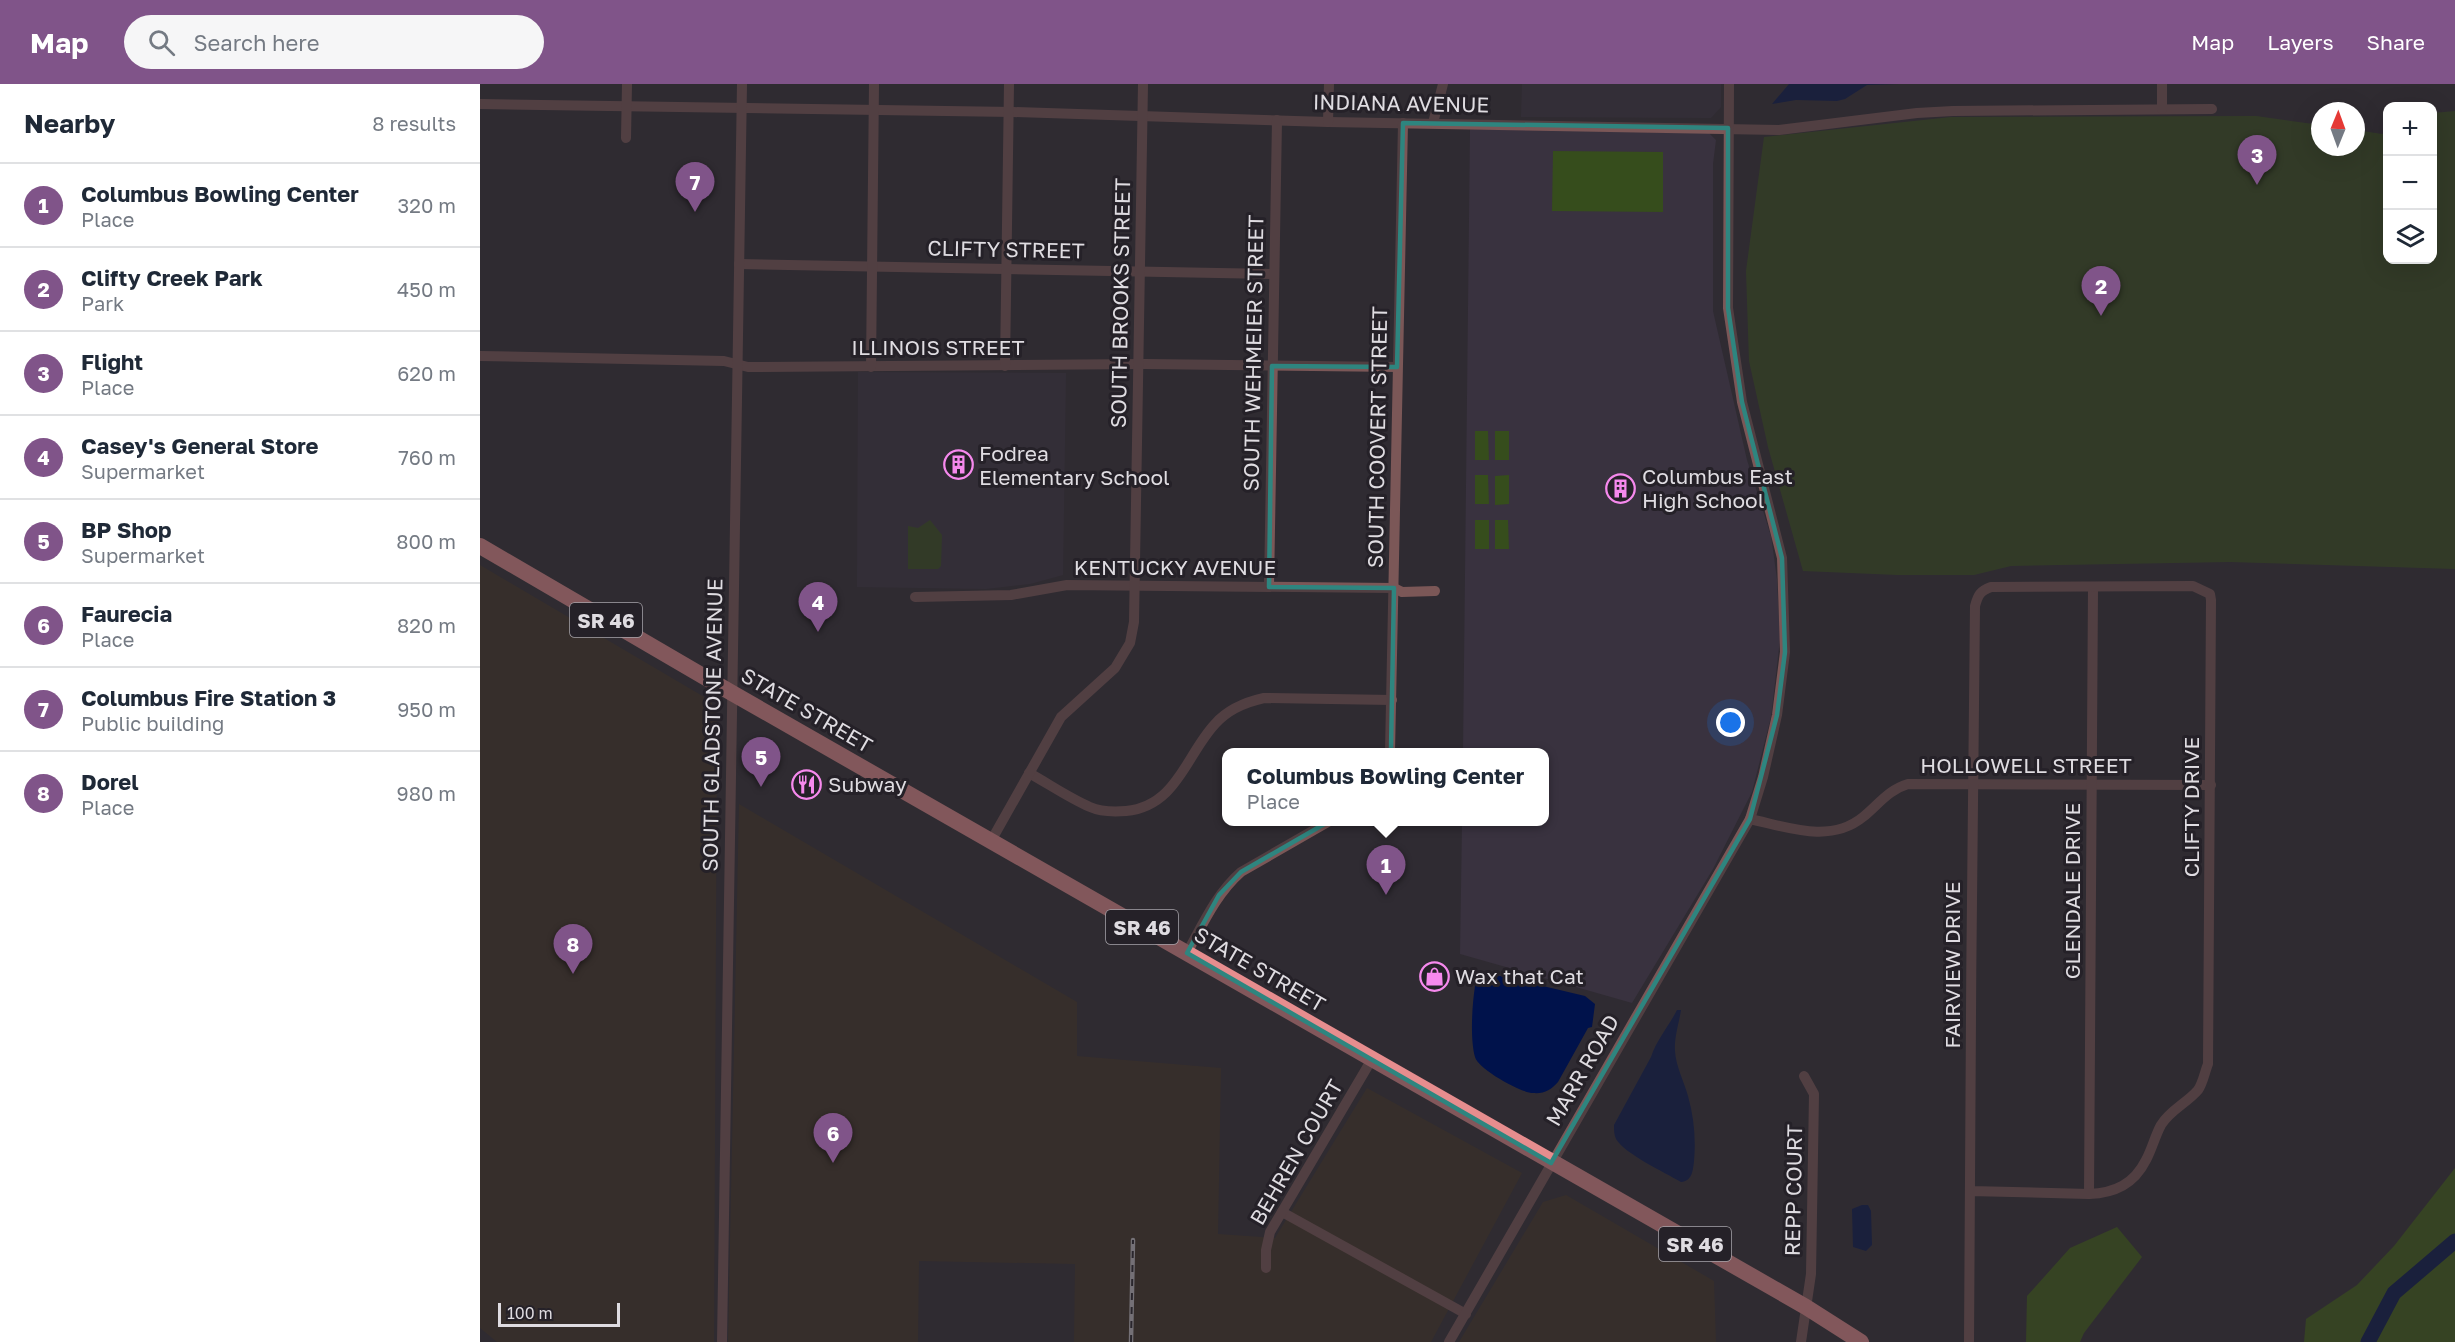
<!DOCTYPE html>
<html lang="en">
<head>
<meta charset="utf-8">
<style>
	:root { --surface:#fff; --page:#f6f6f7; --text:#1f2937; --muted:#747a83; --line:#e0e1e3; --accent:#805489 }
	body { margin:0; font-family:"Golos Text",sans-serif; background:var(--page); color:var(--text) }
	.controls { position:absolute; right:18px; top:18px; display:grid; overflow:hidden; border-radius:12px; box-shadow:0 6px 24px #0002 }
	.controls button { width:54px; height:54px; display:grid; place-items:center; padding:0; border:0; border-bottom:2px solid var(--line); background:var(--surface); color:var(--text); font:30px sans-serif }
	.compass { position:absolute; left:1831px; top:18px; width:54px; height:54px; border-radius:50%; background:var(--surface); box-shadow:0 6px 24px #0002; rotate:1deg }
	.scale { position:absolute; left:18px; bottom:15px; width:122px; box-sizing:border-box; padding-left:6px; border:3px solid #dfdce1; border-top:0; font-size:16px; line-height:21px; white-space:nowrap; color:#dfdce1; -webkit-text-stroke:4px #252128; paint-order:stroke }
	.you { position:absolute; left:1251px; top:639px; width:21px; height:21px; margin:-15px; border:4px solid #fff; border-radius:50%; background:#1a73e8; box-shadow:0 0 0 9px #1a73e833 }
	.badge { display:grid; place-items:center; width:39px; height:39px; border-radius:50%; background:var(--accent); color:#fff; font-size:20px; font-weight:700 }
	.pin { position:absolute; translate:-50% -50px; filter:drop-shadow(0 2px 3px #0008) }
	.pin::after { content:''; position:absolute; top:32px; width:21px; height:18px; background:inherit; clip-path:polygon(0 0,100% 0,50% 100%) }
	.popup { position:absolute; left:742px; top:664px; width:327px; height:78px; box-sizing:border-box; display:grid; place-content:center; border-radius:12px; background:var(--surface); filter:drop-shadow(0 2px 4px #0005); font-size:20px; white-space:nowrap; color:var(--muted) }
	.popup b { font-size:22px; color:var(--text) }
	.popup::after { content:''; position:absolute; left:50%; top:100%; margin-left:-12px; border:12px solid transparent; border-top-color:var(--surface) }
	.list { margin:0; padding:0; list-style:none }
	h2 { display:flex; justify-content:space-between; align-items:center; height:78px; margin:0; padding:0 24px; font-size:26px }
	h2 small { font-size:20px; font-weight:400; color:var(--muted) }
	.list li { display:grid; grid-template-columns:39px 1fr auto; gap:18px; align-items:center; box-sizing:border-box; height:84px; padding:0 24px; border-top:2px solid var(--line) }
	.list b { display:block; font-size:22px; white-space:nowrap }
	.list p { margin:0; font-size:20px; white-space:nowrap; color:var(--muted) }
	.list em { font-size:20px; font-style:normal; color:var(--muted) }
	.icon { flex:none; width:33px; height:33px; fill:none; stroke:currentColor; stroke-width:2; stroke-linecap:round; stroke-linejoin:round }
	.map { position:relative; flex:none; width:1975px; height:1258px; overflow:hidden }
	header { display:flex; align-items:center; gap:36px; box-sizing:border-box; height:84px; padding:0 30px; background:var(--accent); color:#fff }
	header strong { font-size:28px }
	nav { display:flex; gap:33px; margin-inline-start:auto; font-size:21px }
	.search { width:420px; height:54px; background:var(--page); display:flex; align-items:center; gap:15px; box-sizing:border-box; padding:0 21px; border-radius:33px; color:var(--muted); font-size:22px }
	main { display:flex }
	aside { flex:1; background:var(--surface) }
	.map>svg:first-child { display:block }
	.industrial { fill:#3f3224 }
	.built { fill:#39323f }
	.green { fill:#364d1c }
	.forest { fill:#3f5f13 }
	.water { fill:#00124b }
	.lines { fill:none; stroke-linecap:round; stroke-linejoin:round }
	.river { stroke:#00124b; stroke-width:15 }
	.minor { stroke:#7b5757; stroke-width:10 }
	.highway { stroke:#e68d8e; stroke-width:16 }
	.rail-casing { stroke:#c7c4c9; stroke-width:4.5 }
	.rail { stroke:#252128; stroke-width:2; stroke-dasharray:7; stroke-linecap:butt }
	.marked { fill:none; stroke:#2e857f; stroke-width:4.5; stroke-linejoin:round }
	.labels { text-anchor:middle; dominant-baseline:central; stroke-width:6; stroke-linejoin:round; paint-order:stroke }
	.shield { fill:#252128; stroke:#a7a4aa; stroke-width:1.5 }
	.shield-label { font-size:20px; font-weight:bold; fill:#dfdce1 }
	.street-label { font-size:21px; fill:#dfdce1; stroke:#252128 }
	.poi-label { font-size:21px; fill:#dfdce1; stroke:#252128; text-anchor:start }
</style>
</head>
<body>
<header>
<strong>Map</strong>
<div class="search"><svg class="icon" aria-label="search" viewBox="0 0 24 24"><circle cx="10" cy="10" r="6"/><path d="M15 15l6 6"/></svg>Search here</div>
<nav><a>Map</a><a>Layers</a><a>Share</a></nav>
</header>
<main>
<aside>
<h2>Nearby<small>8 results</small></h2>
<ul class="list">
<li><span class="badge">1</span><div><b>Columbus Bowling Center</b><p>Place</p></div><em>320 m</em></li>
<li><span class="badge">2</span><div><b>Clifty Creek Park</b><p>Park</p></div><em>450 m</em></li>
<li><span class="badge">3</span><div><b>Flight</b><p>Place</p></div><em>620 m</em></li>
<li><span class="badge">4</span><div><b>Casey's General Store</b><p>Supermarket</p></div><em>760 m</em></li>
<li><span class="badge">5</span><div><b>BP Shop</b><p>Supermarket</p></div><em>800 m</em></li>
<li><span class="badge">6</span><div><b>Faurecia</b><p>Place</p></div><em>820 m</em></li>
<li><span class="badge">7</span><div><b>Columbus Fire Station 3</b><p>Public building</p></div><em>950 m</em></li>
<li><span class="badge">8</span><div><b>Dorel</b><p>Place</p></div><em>980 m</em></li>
</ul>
</aside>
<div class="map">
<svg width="1975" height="1258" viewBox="0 0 1975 1258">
	<rect width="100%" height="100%" fill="#2f2b32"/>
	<g class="industrial">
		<path d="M0 481 231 617 237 634 234 1258H17L0 1244Z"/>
		<path d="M259 720 597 918V972L741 984 738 1150 795 1154 887 1004 1042 1089 951 1258H594L595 1180 439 1177 438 1258H248Z"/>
		<path d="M1086 1111 1234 1197 1236 1258H979L1063 1118Z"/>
	</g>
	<g class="built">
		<path d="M1042 0H1241V23L1231 34 1041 33Z"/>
		<path d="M990 45 1229 49 1236 56 1233 80V227L1267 376 1291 452 1297 495 1300 556 1291 633 1272 708 1233 785 1152 919 980 870 982 738H1065V668H983Z"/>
		<path d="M378 288 586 289 583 491 550 500 506 505 377 503Z"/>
	</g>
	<g class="green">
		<path d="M1975 27V485L1750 478 1531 482 1494 491H1418L1323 487 1288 363 1269 277 1266 187 1284 53 1471 33 1776 32 1840 41V63H1876V46L1902 50 1907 47 1908 176H1952L1953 29Z"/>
		<path d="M1073 67 1183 68V128L1072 127Z"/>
		<path d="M995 347H1008L1009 376H995Z"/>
		<rect x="1015" y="347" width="14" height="29"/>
		<path d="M995 391H1008L1009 420H995Z"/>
		<path d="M1029 391V420L1015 421V392Z"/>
		<path d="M450 436 462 451 461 482 458 485H428V442L438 444Z"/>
		<rect x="995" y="436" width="14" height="29"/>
		<path d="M1015 436H1028L1029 465H1015Z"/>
	</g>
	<g class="forest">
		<path d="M1975 1084V1258H1824L1826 1235 1877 1201 1914 1162Z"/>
		<path d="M1637 1143 1662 1173 1604 1249 1600 1258H1546L1547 1212 1590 1164Z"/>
	</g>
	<g class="water">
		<path d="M1309 0H1419L1387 1 1365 15 1357 17 1316 16 1292 20Z"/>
		<path d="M1016 891 1105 912 1115 920 1112 943 1108 944 1078 998C1071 1006 1064 1010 1053 1009 1041 1009 998 985 995 973 990 955 992 922 995 902L997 894Z"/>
		<path d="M1197 926H1201C1199 939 1194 954 1195 967 1196 983 1204 997 1208 1012 1214 1033 1216 1056 1214 1077 1213 1087 1212 1097 1201 1098 1184 1088 1145 1070 1136 1055 1134 1051 1134 1046 1134 1041L1171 973C1177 955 1189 942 1197 926Z"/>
		<path d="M1382 1121H1388L1391 1127 1392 1161 1386 1167 1373 1163 1372 1125Z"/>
	</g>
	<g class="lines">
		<path class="river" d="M1888 1258 1914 1209 1975 1157"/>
		<g class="minor">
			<path d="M0 20 533 28 848 38 1299 46 1437 29 1473 27 1732 25"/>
			<path d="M1682 25V0"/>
			<path d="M848 38 849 0"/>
			<path d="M953 39 963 0"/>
			<path d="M146 54 147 0"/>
			<path d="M259 180 793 190"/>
			<path d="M0 272 244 277 268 283 665 280 917 283"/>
			<path d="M525 282 529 0"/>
			<path d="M391 283 394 0"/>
			<path d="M789 503 797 36"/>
			<path d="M435 513 531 511 587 501 914 504 922 508 955 507"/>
			<path d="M910 668 923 39"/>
			<path d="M549 689C569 700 589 714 610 723 621 728 634 728 646 727 697 722 706 671 735 640 748 625 766 618 784 614L912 616"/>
			<path d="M1270 735C1307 743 1350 760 1383 733 1399 720 1408 706 1428 700L1731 701"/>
			<path d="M511 757 581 633 635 584 650 559 654 538 663 0"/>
			<path d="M707 869C723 840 736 810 761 788L848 738"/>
			<path d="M1609 1110 1613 504"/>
			<path d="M802 1128 986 1230"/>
			<path d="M786 1184V1166L790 1148 892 975"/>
			<path d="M242 1258 262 0"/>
			<path d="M969 1258 1270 735 1283 693 1297 631 1305 568 1302 474 1262 318 1248 224 1249 0"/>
			<path d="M1321 1258 1331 1190 1334 1010 1324 992"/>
			<path d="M1489 1258C1490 1013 1492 767 1495 522 1498 511 1500 507 1511 503L1713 502 1730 510 1731 516 1728 980C1725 987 1723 999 1718 1006 1707 1019 1690 1026 1681 1041 1675 1052 1672 1065 1666 1076 1654 1100 1635 1109 1609 1110L1490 1107"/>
		</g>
		<path class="highway" d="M0 462 252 609 1326 1223 1381 1258"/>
		<defs>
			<path id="rail" d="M651 1258 653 1156"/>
		</defs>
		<use href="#rail" class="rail-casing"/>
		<use href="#rail" class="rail"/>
	</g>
	<path d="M0 0H1975V1258H0ZM923 39 1248 44V224L1262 318 1302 474 1305 568 1297 631 1270 735 1071 1079 707 869 739 811 761 788 879 720 898 701 911 665 914 504 789 503 792 282 917 283Z" fill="#2f2b32" fill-opacity=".55" fill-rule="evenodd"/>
	<path class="marked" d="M923 39 1248 44V224L1262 318 1302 474 1305 568 1297 631 1270 735 1071 1079 707 869 739 811 761 788 879 720 898 701 911 665 914 504 789 503 792 282 917 283Z"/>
	<defs>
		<symbol id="building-ring" viewBox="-11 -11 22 22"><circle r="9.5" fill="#252128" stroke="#f689ed" stroke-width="1.5"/><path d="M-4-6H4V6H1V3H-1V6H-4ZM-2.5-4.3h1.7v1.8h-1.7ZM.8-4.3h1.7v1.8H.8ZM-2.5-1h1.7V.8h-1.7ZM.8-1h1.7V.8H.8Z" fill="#f689ed"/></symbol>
		<symbol id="restaurant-ring" viewBox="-11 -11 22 22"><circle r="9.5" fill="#252128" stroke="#f689ed" stroke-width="1.5"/><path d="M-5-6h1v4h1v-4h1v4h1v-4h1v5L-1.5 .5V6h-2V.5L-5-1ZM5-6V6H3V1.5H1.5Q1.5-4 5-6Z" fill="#f689ed"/></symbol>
		<symbol id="shop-ring" viewBox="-11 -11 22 22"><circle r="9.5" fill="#252128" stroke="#f689ed" stroke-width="1.5"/><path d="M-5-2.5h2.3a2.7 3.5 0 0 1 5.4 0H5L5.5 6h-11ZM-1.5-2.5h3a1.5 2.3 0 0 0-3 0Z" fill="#f689ed"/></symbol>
	</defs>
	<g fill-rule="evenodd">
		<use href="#building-ring" x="462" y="364" width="33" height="33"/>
		<use href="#building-ring" x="1124" y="388" width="33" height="33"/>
		<use href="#restaurant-ring" x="310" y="684" width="33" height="33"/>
		<use href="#shop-ring" x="938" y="876" width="33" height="33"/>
	</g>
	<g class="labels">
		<g class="shield">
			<rect x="90" y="519" width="72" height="34" rx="4.5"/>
			<rect x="626" y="826" width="72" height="34" rx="4.5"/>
			<rect x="1179" y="1143" width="72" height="34" rx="4.5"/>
		</g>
		<g class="shield-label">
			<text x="126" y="536">SR 46</text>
			<text x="662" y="843">SR 46</text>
			<text x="1215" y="1160">SR 46</text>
		</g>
		<g class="street-label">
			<text transform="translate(921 19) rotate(1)">INDIANA AVENUE</text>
			<text transform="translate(526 165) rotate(1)">CLIFTY STREET</text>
			<text transform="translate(640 219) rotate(-89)">SOUTH BROOKS STREET</text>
			<text x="458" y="263">ILLINOIS STREET</text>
			<text transform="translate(773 269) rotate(-89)">SOUTH WEHMEIER STREET</text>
			<text transform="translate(897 353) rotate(-89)">SOUTH COOVERT STREET</text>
			<text x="695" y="483">KENTUCKY AVENUE</text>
			<text transform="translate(327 626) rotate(30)">STATE STREET</text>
			<text transform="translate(232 641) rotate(-89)">SOUTH GLADSTONE AVENUE</text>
			<text x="1546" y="681">HOLLOWELL STREET</text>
			<text transform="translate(1711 723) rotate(-90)">CLIFTY DRIVE</text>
			<text transform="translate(1592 807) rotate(-90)">GLENDALE DRIVE</text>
			<text transform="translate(1472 881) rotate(-90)">FAIRVIEW DRIVE</text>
			<text transform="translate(780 885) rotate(30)">STATE STREET</text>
			<text transform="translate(1102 986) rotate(-60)">MARR ROAD</text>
			<text transform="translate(816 1068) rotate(-60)">BEHREN COURT</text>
			<text transform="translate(1313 1106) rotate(-89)">REPP COURT</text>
		</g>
		<g class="poi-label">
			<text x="499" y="369">Fodrea<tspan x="499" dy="24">Elementary School</tspan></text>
			<text x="1162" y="392">Columbus East<tspan x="1162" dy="24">High School</tspan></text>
			<text x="348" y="700">Subway</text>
			<text x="975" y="892">Wax that Cat</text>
		</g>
	</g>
</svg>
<div class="controls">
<button>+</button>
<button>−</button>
<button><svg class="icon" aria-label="layers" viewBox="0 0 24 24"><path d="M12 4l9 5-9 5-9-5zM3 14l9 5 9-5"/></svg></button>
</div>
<svg class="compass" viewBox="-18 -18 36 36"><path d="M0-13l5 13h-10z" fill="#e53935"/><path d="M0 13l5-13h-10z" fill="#747a83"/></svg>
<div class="scale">100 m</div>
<div class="you"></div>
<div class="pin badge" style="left:906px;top:811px">1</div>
<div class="popup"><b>Columbus Bowling Center</b>Place</div>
<div class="pin badge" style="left:1621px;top:232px">2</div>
<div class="pin badge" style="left:1777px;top:101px">3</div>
<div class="pin badge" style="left:338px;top:548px">4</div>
<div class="pin badge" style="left:281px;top:703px">5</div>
<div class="pin badge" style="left:353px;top:1079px">6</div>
<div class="pin badge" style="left:215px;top:128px">7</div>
<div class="pin badge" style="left:93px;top:890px">8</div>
</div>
</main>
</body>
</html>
